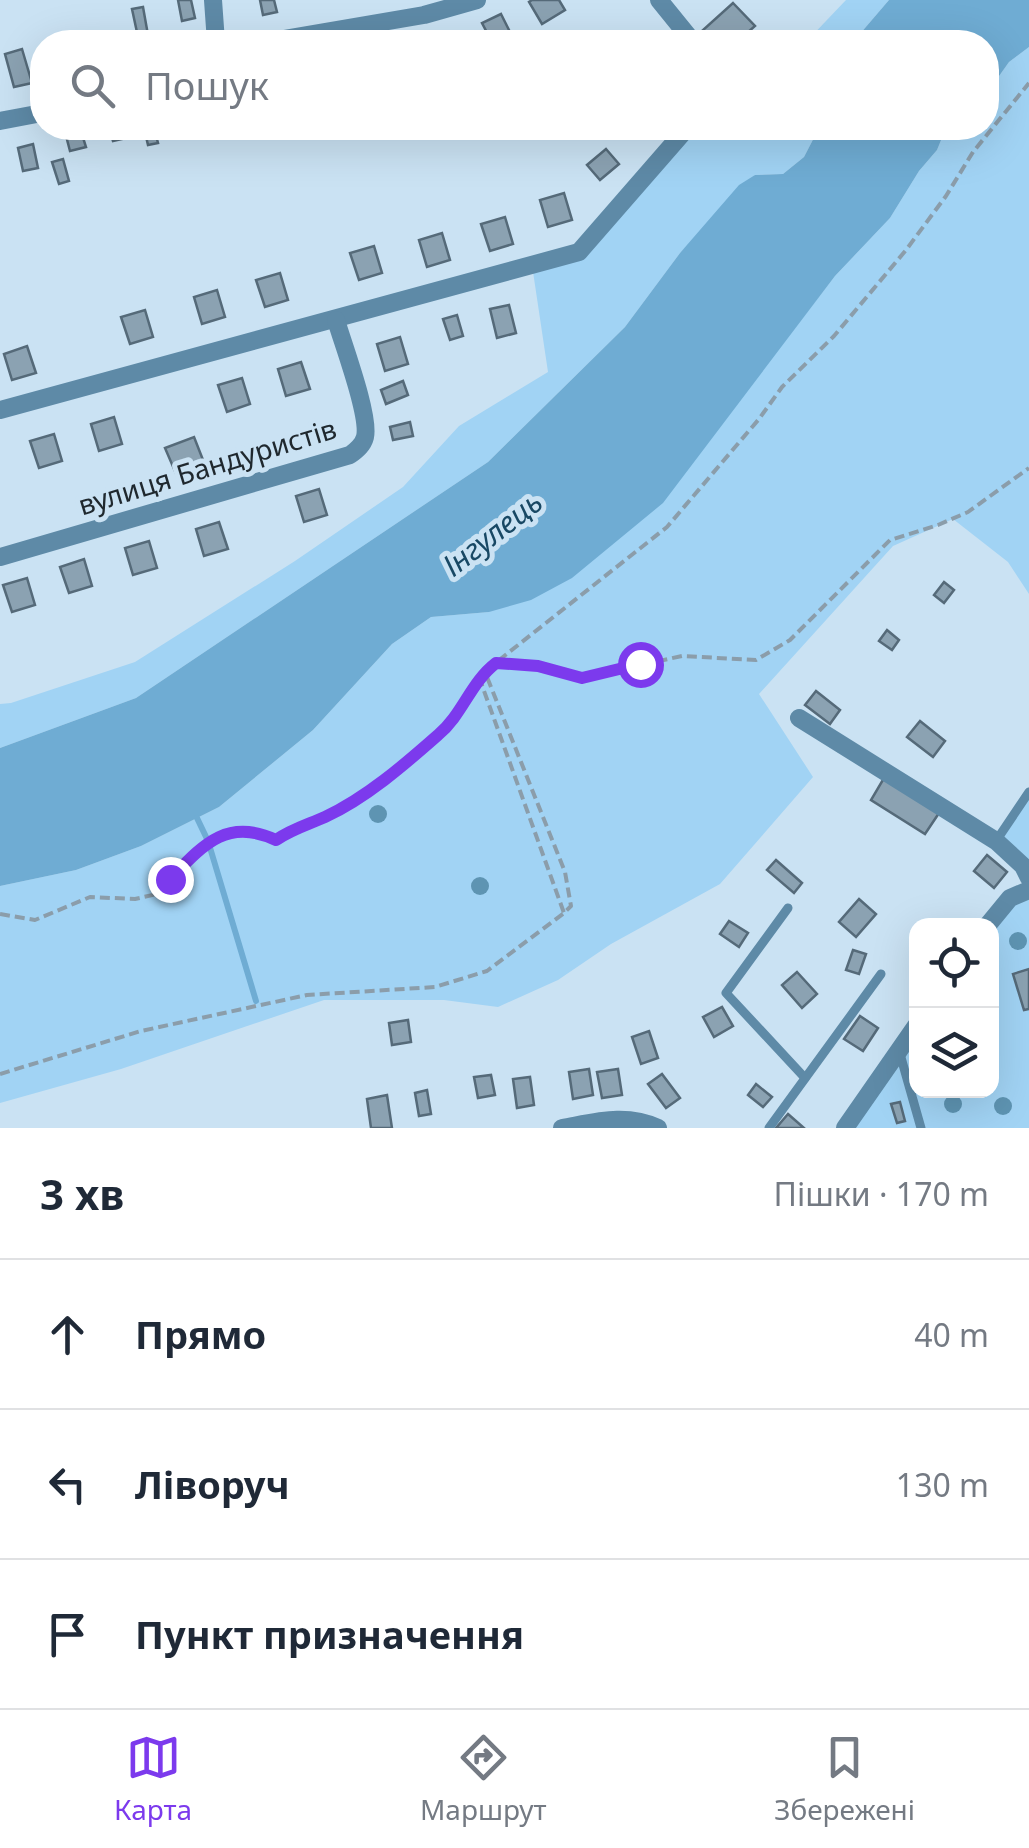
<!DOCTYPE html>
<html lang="uk">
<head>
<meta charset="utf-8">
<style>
	:root { --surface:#fff; --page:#f2f2f3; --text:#1f2937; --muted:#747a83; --line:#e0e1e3; --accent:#7c3aed }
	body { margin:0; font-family:"Noto Sans",sans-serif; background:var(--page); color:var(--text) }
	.controls { position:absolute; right:30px; bottom:30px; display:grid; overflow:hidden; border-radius:20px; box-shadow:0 10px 40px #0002 }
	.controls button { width:90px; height:90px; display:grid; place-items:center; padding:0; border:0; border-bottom:2px solid var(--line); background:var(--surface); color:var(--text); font:50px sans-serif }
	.stop { position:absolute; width:30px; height:30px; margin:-22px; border:8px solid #7c3aed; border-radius:50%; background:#fff }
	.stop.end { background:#7c3aed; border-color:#fff; box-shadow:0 2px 10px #0008 }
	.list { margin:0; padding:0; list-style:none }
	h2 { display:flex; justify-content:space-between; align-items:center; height:130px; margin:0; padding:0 40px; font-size:42px }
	h2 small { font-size:32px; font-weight:400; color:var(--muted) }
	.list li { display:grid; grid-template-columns:65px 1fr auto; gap:30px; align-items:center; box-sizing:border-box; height:150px; padding:0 40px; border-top:2px solid var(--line) }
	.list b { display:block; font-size:38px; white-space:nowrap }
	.list em { font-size:32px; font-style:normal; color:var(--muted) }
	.icon { flex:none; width:55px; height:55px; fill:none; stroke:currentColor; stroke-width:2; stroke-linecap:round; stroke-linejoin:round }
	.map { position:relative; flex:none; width:1029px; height:1128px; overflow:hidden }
	.search { position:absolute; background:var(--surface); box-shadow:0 10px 40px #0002; left:30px; right:30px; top:30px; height:110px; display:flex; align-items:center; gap:25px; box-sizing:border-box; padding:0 35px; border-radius:40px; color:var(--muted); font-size:38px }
	.sheet { height:580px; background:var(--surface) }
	nav { display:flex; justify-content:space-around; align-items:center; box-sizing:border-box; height:140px; border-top:2px solid var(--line); background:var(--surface); font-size:28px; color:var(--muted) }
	nav a { display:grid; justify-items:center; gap:5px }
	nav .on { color:var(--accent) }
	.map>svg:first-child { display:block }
	.green { fill:#a1d3f4 }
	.water { fill:#6facd3 }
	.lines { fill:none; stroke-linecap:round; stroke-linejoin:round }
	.stream { stroke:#6facd3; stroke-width:6 }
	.building { fill:#8ba2b2; stroke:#556a79; stroke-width:2.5 }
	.path { stroke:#8b9daa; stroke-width:4; stroke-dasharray:10 5; stroke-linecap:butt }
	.lane { stroke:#5e8aa7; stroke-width:9 }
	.street { stroke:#5e8aa7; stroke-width:18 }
	.tree { fill:#5e94b2 }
	.route { stroke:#7c3aed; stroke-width:12 }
	.labels { text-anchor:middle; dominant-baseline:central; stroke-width:10; stroke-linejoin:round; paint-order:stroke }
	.street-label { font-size:28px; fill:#1f282e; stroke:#cae2f3 }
	.water-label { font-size:30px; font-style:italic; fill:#184864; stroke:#cae2f3 }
</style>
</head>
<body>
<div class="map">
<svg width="1029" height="1128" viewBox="0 0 1029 1128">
	<rect width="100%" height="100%" fill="#cae2f3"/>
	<g class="green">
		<path d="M846 0H889L853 42H806Z"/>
		<path d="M1029 47V594L1008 562 953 519 893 546 759 694 813 777 720 884 611 944 558 980 498 1007 444 1000H324L121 1069 0 1103V886L76 870 141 846 219 807 313 730 392 644 431 617 489 612 794 329 835 276 890 218 919 171 937 150 946 128H986L987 93 1009 62Z"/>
		<path d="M687 128H819L804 157 783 174 755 175 680 253 625 327 488 462 136 698 0 748V704L11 703 135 662 295 561 403 487 459 426 548 372 532 265 579 252Z"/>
		<path d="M1029 792V878L996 841Z"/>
		<path d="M1029 890V1128H845L916 1026V1090H992V926Z"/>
	</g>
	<g class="water">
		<path d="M889 0H1029V47L1009 62 987 93 986 42H853Z"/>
		<path d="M819 128H946L937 150 919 171 890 218 835 276 663 503 572 578 531 600 489 612 431 617 392 644 313 730 219 807 141 846 76 870 0 886V748L136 698 488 462 625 327 680 253 739 185 755 175 783 174 804 157Z"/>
	</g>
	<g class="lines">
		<path class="stream" d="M197 818 208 841 256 1001"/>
	</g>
	<g class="building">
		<path d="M178 0H191L195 18 182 21Z"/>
		<path d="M260 0H274L277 12 263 15Z"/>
		<path d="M532 0H559L565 10 542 24 529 2Z"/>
		<path d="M733 3 755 26 737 42H714L703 30Z"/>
		<path d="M143 7 148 35 138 37 132 9Z"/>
		<path d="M501 14 515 42H492L482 23Z"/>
		<path d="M22 49 32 83 14 87 5 54Z"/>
		<path d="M64 128H80L86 147 70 151Z"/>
		<path d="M109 128H123L126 138 113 141Z"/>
		<path d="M144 128H154L158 143 148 145Z"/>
		<path d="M33 144 38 168 23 171 18 148Z"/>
		<path d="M606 149 619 164 600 180 587 165Z"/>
		<path d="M63 159 69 181 59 184 52 162Z"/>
		<path d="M564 193 572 220 548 227 540 200Z"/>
		<path d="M505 217 513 244 490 251 481 224Z"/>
		<path d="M442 233 450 260 427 267 419 240Z"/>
		<path d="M374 246 382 273 359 280 350 253Z"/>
		<path d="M280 273 288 300 265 307 256 280Z"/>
		<path d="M217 290 225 317 202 324 194 297Z"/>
		<path d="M509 305 516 333 497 338 490 309Z"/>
		<path d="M145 310 153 337 130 344 121 317Z"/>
		<path d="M457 315 463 336 450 340 443 319Z"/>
		<path d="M400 337 408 364 385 371 377 344Z"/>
		<path d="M27 346 36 373 12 380 4 354Z"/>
		<path d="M301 362 310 389 286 396 278 369Z"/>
		<path d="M242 378 250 404 227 412 218 385Z"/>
		<path d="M403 381 408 395 386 404 381 390Z"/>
		<path d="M114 417 122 444 99 451 91 424Z"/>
		<path d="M410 422 413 436 393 440 390 427Z"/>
		<path d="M54 434 62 461 39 468 30 441Z"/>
		<path d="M194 437 205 465 177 476 165 448Z"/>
		<path d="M319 489 327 515 304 522 296 496Z"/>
		<path d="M219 522 228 549 204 556 196 529Z"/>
		<path d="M149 541 157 568 133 575 125 548Z"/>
		<path d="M84 559 92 586 69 593 60 567Z"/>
		<path d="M27 578 35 605 12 612 3 585Z"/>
		<path d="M944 582 954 590 944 603 934 595Z"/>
		<path d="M887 630 899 640 892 650 879 641Z"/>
		<path d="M816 691 840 710 830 724 805 705Z"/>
		<path d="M920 721 945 741 933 757 907 737Z"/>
		<path d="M884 778 939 813 925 834 871 800Z"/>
		<path d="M987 855 1007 872 994 888 974 871Z"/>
		<path d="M776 860 802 883 794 893 767 870Z"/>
		<path d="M859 899 876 914 856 937 839 922Z"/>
		<path d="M729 921 748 933 739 947 720 934Z"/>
		<path d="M853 950 866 954 859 974 846 970Z"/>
		<path d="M1029 969V1009L1024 1010 1013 974Z"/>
		<path d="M797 972 817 994 802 1008 782 985Z"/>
		<path d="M722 1007 733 1026 714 1037 703 1017Z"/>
		<path d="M860 1016 878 1028 863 1051 844 1039Z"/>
		<path d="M408 1020 411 1042 392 1045 389 1023Z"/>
		<path d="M649 1031 658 1058 641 1064 632 1037Z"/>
		<path d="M589 1069 593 1095 573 1099 569 1072Z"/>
		<path d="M618 1069 622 1095 602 1098 597 1072Z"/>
		<path d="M662 1074 680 1098 666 1108 648 1084Z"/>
		<path d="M491 1075 495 1095 478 1098 474 1077Z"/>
		<path d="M530 1077 534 1105 517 1108 513 1079Z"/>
		<path d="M756 1084 772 1097 763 1107 748 1095Z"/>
		<path d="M427 1090 431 1114 419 1116 415 1093Z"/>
		<path d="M387 1095 392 1128H371L367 1099Z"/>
		<path d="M900 1102 905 1121 897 1123 891 1104Z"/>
		<path d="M788 1114 804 1128H776Z"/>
	</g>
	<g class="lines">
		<g class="path">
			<path d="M496 663 538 666 581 678 682 656 756 660 790 640 890 540 938 525 968 512 1029 468"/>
			<path d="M479 677 564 913"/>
			<path d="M0 914 35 920 90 897 135 899 157 894 208 841 231 831 258 832 276 840 299 825 324 817 371 789 429 743 448 727 479 676 667 527 759 419 782 387 834 336 906 250 946 196 973 152 1029 83"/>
			<path d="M0 1074 141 1031 307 995 435 987 487 971 564 913 571 906 565 872 485 672"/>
		</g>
		<g class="lane">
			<path d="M996 841 1029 792"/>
			<path d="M788 908 726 993 805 1078"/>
			<path d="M900 1054 921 1128"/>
			<path d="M769 1128 881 974"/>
		</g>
		<g class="street">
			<path d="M213 0 216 42"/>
			<path d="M659 0 693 42"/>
			<path d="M266 42 424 15 477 0"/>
			<path d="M0 121 42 113"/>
			<path d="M0 410 579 252 687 128"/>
			<path d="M0 557 350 455C357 450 363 445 365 437 370 416 343 344 336 320"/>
			<path d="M799 718 996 841 1023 866 1029 878"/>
			<path d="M987 926 1010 898 1029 890"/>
			<path d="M562 1128C596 1122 626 1113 658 1128"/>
			<path d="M845 1128 916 1026"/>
		</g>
	</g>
	<g class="tree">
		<circle cx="378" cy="814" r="9"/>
		<circle cx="480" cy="886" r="9"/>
		<circle cx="1018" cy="941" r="9"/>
		<circle cx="953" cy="1104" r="9"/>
		<circle cx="1003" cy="1106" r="9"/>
	</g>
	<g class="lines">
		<path class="route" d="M170 879C203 845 227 817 276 840 292 829 307 825 325 817 366 798 404 765 438 735 463 714 470 683 496 663L538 666 582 678 640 664"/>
	</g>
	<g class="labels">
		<g class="street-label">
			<text transform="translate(207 466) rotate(-17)">вулиця Бандуристів</text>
		</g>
		<g class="water-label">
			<text transform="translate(492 533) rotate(-38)">Інгулець</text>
		</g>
	</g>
</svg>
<div class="controls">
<button><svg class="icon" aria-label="locate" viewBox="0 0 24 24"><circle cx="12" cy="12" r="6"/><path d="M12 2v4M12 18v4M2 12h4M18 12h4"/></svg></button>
<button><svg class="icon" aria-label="layers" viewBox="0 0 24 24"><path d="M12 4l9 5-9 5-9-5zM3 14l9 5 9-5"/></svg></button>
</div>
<div class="stop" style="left:640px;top:664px"></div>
<div class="stop end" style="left:170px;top:879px"></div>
<div class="search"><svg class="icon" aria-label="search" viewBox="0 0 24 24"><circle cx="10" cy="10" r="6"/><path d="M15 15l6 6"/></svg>Пошук</div>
</div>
<section class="sheet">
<h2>3 хв<small>Пішки · 170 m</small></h2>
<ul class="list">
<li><svg class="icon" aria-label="ahead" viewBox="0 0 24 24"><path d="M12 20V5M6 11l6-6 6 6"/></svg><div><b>Прямо</b></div><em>40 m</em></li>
<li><svg class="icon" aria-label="left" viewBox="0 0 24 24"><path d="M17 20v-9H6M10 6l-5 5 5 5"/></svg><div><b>Ліворуч</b></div><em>130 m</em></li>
<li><svg class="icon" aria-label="arrive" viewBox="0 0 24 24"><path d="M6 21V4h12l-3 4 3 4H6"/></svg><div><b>Пункт призначення</b></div></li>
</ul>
</section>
<nav>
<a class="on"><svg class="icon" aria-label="map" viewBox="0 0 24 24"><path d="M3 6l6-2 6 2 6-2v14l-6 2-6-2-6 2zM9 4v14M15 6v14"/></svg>Карта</a>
<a><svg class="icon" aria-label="directions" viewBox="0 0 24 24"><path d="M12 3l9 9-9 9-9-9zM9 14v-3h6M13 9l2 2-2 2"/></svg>Маршрут</a>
<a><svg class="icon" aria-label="saved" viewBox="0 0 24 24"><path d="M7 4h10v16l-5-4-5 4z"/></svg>Збережені</a>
</nav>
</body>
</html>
